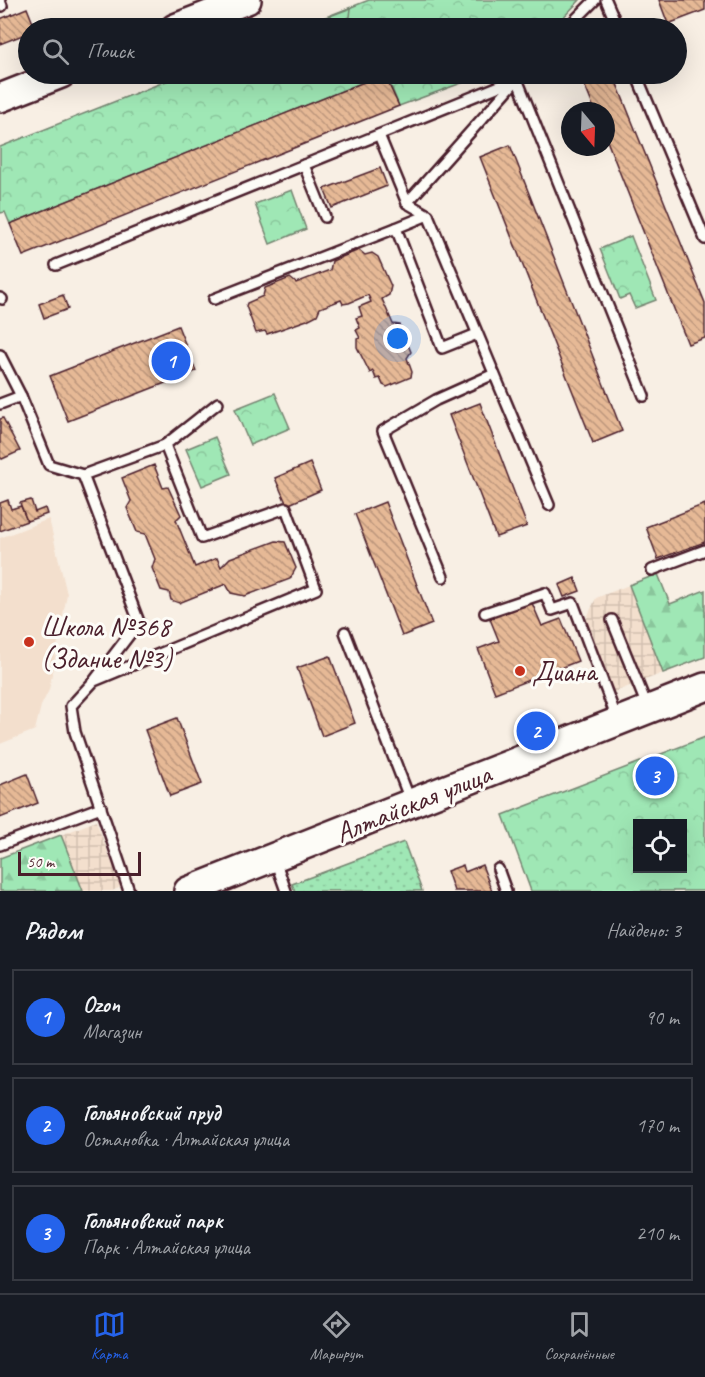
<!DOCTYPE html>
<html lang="ru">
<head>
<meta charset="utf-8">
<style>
	:root { --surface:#171b24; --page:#20242c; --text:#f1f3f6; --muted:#9ea1a6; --line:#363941; --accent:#2563eb }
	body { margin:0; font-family:Caveat,sans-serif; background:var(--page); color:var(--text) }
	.controls { position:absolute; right:18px; bottom:18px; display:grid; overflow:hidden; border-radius:0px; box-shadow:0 6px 24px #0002 }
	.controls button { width:54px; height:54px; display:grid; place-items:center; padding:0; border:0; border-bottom:2px solid var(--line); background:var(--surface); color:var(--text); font:30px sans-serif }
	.compass { position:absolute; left:561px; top:102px; width:54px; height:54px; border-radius:50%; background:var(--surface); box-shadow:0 6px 24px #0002; rotate:161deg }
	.scale { position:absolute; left:18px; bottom:15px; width:123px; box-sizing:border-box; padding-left:6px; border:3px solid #4a1f2b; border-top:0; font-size:16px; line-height:21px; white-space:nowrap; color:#4a1f2b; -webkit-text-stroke:4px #fdfcf7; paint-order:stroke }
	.you { position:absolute; left:398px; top:339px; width:21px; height:21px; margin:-15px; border:4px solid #fff; border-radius:50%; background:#1a73e8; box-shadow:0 0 0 9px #1a73e833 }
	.badge { display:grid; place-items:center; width:39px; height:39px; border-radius:50%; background:var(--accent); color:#fff; font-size:20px; font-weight:700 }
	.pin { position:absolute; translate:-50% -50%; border:3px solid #fff; box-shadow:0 2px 6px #0006 }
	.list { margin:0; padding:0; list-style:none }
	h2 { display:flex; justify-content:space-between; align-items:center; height:78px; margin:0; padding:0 24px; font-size:26px }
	h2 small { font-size:20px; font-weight:400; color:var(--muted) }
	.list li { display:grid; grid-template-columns:39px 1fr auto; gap:18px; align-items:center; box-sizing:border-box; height:96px; margin:0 12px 12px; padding:0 12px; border:2px solid var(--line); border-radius:0px }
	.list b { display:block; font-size:22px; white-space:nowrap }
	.list p { margin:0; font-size:20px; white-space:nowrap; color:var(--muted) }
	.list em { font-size:20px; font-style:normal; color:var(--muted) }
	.icon { flex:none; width:33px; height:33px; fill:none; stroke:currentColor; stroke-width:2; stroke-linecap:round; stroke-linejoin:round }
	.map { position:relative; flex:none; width:705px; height:891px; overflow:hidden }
	.search { position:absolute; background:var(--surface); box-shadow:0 6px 24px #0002; left:18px; right:18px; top:18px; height:66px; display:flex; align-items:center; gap:15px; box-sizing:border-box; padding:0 21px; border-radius:33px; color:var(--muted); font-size:22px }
	.sheet { height:402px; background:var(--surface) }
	nav { display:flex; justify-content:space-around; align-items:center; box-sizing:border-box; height:84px; border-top:2px solid var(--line); background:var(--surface); font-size:16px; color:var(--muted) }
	nav a { display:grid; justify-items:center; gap:3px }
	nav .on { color:var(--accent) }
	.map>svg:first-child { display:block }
	.built { fill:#f3dfcd }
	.industrial { fill:url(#industrial-grid) }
	.grass { fill:url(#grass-dots); stroke:#748370; stroke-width:1.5 }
	.forest { fill:url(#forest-firs); stroke:#748370; stroke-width:1.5 }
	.park { fill:url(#park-crowns); stroke:#748370; stroke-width:1.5; fill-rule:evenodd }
	.garden { fill:#9fe7b5; stroke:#748370; stroke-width:1.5 }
	.building { fill:url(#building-back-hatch); stroke:#4a1f2b; stroke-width:1.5 }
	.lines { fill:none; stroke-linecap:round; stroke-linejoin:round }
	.lane-casing { stroke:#4a1f2b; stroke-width:14 }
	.secondary-casing { stroke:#4a1f2b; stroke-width:32 }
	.lane { stroke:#fdfcf7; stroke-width:9 }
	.secondary { stroke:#fdfcf7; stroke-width:27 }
	.poi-dot { fill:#c8321e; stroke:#fdfcf7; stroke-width:2 }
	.labels { text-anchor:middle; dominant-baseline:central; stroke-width:6; stroke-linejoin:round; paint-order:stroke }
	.poi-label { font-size:28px; fill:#4a1f2b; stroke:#fdfcf7; text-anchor:start }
	.street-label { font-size:28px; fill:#4a1f2b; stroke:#fdfcf7 }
</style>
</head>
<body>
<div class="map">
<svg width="705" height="891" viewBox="0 0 705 891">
	<defs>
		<pattern id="industrial-grid" width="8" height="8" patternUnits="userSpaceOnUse" patternTransform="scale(1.5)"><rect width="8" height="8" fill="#f3dfcd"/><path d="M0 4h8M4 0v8" fill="none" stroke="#d2bfb0"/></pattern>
		<pattern id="grass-dots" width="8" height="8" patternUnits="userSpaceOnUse" patternTransform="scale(1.5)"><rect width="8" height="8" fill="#9fe7b5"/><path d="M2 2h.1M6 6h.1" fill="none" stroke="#8ac69c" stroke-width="1.8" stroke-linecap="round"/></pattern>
		<pattern id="forest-firs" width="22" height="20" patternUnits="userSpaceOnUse" patternTransform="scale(1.5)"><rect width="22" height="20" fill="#9fe7b5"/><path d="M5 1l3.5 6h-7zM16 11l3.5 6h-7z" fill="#8ac69c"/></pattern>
		<pattern id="park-crowns" width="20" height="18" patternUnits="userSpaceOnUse" patternTransform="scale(1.5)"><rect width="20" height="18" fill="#9fe7b5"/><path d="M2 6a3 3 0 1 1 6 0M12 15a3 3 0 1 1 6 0" fill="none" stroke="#8ac69c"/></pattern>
		<pattern id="building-back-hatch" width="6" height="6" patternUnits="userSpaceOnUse" patternTransform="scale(1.5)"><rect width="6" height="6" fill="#e6b996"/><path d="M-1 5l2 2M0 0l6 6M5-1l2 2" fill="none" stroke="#bc967b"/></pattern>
	</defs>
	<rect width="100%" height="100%" fill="#f8efe4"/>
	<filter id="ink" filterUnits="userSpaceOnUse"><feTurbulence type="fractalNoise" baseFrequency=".0167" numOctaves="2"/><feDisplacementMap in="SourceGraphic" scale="12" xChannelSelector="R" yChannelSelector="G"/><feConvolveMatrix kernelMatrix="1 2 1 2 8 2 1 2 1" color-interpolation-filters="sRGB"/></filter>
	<g filter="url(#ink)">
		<path class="built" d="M49 519 67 594 49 690 41 706 35 730 0 744V538Z"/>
		<g class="industrial">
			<path d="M629 585 663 673 612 693 585 622 596 598Z"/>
			<path d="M96 821 121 887 112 891H83L61 835Z"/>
		</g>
		<path class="grass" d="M404 842 422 891H295L292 884Z"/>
		<g class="forest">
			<path d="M658 574 670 604 705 590V657L663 673 629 585Z"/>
			<path d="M61 835 83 891H0V858Z"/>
		</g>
		<g class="park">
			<path d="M369 0H580L553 28H298Z"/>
			<path d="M184 74H384L10 224 5 212 0 213V147Z"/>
			<path d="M386 74H486L399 106Z"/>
			<path d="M292 190 306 229 270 244 255 204Z"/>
			<path d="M631 236 656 300 635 308 629 295 620 299 600 249Z"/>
			<path d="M275 393 290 428 250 445 235 409Z"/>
			<path d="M215 437 231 474 202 486 186 449Z"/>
			<path d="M705 737V891H531L503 815ZM638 824H682V868H638Z"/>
		</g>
		<path class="garden" d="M351 8 350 17 326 28H298Z"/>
		<g class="building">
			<path d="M659 0H705V10L668 24Z"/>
			<path d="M27 8 35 28H28V33L0 44V19Z"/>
			<path d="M384 74 399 106 23 256 10 224Z"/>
			<path d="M580 74H613L705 303V338L688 344 606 138V111H595Z"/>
			<path d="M510 145 622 431 593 443 480 157Z"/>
			<path d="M380 168 387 186 332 208 324 189Z"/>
			<path d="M359 250 365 255 372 253 378 257 391 286 389 295 382 299 393 324 400 325 411 352 407 358 412 372 411 377 387 387 383 385 380 378 376 379 373 371 370 373 357 347V339L360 338 356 330 360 328 356 318 362 316 359 307 371 302 368 295 349 303 343 304 341 300 320 308 317 315 307 320 267 334 265 331 256 333 246 306 247 303 263 296 265 288 290 278 296 283 330 270 332 261Z"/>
			<path d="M63 295 68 309 44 318 39 304Z"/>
			<path d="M178 326 196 371 68 421 50 376Z"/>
			<path d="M480 403 527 526 496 537 449 415Z"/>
			<path d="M3 418 20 451 2 459 0 457V419Z"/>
			<path d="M310 463 321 490 287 505 275 478Z"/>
			<path d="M154 465 163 488 168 487 181 515 176 520 195 567 217 558 221 567 230 558 276 541 285 542 296 568 290 579 245 596 231 593 226 584 179 603 171 600 169 592 161 590 152 568 155 559 145 534 137 532 127 508 131 501 122 478Z"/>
			<path d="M8 500 11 509 21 506 27 521 0 531V503Z"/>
			<path d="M31 500 35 512 45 508 47 514 27 521 20 503Z"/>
			<path d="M385 502 432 624 402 636 355 514Z"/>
			<path d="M705 504V542L658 559 646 527Z"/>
			<path d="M575 578 580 591 564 597 559 585Z"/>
			<path d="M532 603 542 626 561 619 578 661 495 693 478 649 499 641 490 619Z"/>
			<path d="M330 656 355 723 322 736 297 668Z"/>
			<path d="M177 718 202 784 170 796 145 730Z"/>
			<path d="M27 774 38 803 0 818V785Z"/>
			<path d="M463 865 465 872 482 865 492 891H454L447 871Z"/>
		</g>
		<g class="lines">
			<defs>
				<g id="lane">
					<path d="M606 0 618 28"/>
					<path d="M0 1 2 6"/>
					<path d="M567 28 595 0"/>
					<path d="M522 74 407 203 428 215 549 505"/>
					<path d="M636 74 705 239"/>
					<path d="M379 135 407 203"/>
					<path d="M304 165 325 217"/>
					<path d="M428 215 396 228 442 348 477 334"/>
					<path d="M56 265 517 79 644 396"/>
					<path d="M0 298 2 299"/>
					<path d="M214 299 396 228"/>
					<path d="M0 355 21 396 49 465 83 475"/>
					<path d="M0 404 21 396"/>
					<path d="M165 445 218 403"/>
					<path d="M652 570 705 550"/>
					<path d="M443 577 383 431 436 400 494 374"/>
					<path d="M485 613 545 593 552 610 573 603 617 719"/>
					<path d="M612 620 647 706"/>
					<path d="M345 632 410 800"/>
					<path d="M94 681 316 589 286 508 202 538 165 445 83 475 139 622 94 681 71 706 75 732 129 891"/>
					<path d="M0 845 101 807"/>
					<path d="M275 860 286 891"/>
					<path d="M498 869 506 891"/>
				</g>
				<g id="secondary">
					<path d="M175 28 247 0"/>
					<path d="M0 98 61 74"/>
					<path d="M188 891 705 687"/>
				</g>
			</defs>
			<use href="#lane" class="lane-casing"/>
			<use href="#secondary" class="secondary-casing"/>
			<use href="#lane" class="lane"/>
			<use href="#secondary" class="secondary"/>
		</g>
	</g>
	<g class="poi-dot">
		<circle cx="29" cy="642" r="6"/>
		<circle cx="520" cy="671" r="6"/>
	</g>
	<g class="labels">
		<g class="poi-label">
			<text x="41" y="626">Школа №368<tspan x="41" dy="32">(Здание №3)</tspan></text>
			<text x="532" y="671">Диана</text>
		</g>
		<g class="street-label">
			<text transform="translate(413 803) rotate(-22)">Алтайская улица</text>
		</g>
	</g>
</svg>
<div class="controls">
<button><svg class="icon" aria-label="locate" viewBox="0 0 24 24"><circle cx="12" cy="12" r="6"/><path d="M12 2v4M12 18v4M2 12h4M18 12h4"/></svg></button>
</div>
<svg class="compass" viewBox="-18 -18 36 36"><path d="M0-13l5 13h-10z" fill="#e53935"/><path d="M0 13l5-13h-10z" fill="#9ea1a6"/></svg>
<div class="scale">50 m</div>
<div class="you"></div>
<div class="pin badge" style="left:171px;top:361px">1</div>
<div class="pin badge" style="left:536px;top:731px">2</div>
<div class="pin badge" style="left:655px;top:776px">3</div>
<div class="search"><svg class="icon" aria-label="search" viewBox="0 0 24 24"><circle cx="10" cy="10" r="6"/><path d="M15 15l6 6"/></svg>Поиск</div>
</div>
<section class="sheet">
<h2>Рядом<small>Найдено: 3</small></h2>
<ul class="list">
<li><span class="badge">1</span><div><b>Ozon</b><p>Магазин</p></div><em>90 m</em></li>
<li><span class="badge">2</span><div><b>Гольяновский пруд</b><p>Остановка · Алтайская улица</p></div><em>170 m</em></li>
<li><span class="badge">3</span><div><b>Гольяновcкий парк</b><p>Парк · Алтайская улица</p></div><em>210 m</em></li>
</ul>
</section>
<nav>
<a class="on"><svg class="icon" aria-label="map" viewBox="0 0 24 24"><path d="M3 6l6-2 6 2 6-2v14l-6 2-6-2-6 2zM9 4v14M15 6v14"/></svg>Карта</a>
<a><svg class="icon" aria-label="directions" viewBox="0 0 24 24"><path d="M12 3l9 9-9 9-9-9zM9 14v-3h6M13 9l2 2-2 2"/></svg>Маршрут</a>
<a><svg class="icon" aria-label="saved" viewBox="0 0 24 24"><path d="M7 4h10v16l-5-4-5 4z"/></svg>Сохранённые</a>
</nav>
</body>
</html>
